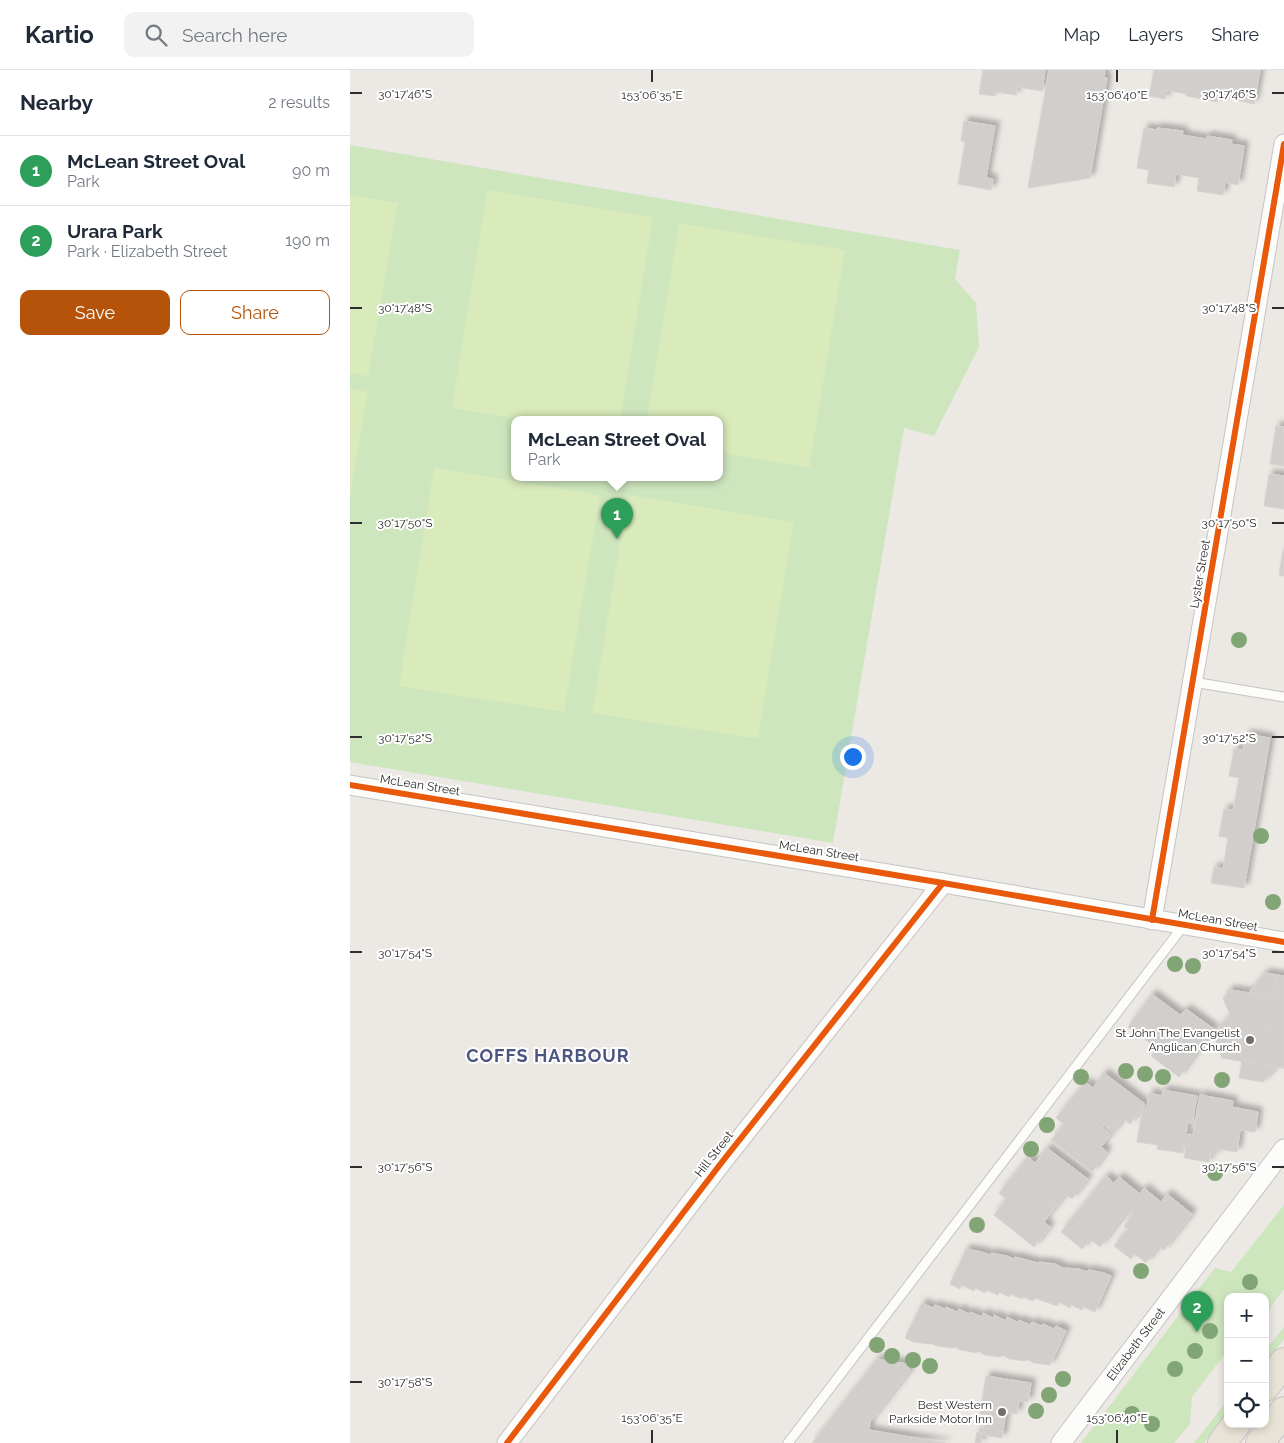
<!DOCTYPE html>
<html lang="en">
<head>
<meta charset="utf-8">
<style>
	:root { --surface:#fff; --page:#f2f2f3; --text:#1f2937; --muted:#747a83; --line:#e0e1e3; --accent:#b45309 }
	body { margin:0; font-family:Raleway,sans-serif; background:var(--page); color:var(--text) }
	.controls { position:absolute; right:15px; bottom:15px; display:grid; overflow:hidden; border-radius:10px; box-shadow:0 2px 8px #0003 }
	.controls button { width:45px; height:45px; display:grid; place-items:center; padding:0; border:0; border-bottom:1px solid var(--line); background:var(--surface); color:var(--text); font:25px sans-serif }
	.you { position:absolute; left:502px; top:686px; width:18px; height:18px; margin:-12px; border:4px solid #fff; border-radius:50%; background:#1a73e8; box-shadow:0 0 0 8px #1a73e833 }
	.badge { display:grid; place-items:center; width:32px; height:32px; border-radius:50%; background:var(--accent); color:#fff; font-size:16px; font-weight:700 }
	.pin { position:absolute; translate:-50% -41px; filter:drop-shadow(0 1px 2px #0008) }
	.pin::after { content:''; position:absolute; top:26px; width:18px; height:15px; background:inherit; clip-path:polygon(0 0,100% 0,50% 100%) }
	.popup { position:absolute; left:161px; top:346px; width:212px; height:65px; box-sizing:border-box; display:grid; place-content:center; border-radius:10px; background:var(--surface); filter:drop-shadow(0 1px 4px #0005); font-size:16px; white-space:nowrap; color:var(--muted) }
	.popup b { font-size:19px; color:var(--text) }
	.popup::after { content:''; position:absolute; left:50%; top:100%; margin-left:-10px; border:10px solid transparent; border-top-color:var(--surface) }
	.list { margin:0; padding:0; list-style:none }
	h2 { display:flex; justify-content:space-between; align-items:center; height:65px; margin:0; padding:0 20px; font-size:21px }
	h2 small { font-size:16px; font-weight:400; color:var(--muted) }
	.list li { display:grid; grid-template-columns:32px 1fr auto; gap:15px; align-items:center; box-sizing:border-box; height:70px; padding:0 20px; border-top:1px solid var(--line) }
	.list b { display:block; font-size:19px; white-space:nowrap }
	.list p { margin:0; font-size:16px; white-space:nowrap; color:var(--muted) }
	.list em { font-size:16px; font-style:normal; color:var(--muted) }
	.actions { display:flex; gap:10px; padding:15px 20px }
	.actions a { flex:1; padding:11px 0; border:1px solid var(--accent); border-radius:10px; text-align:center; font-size:18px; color:var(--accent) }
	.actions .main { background:var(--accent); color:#fff }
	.icon { flex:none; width:28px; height:28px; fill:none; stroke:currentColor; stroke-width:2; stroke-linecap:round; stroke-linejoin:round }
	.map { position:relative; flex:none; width:934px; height:1373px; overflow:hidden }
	header { display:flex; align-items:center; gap:30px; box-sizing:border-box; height:70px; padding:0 25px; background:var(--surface); border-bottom:1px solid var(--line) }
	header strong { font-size:24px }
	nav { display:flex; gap:28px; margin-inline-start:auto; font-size:18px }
	.search { width:350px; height:45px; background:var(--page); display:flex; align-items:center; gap:12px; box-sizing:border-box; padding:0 18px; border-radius:10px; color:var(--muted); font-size:19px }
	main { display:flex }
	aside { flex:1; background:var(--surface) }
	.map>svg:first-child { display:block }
	.green { fill:#cee6be; fill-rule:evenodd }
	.pitch { fill:#d9eabb }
	.building { fill:#d1cecb; stroke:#d7d4d0; filter:url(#shadow) }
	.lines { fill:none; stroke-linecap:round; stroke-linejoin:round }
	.service-casing { stroke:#c5c4c5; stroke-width:11 }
	.minor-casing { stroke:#c5c4c5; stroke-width:21 }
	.trunk-casing { stroke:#c6c5c4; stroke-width:30 }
	.service { stroke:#fcfcfb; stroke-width:9 }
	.minor { stroke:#fcfcfb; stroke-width:19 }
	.trunk { stroke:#e9e2d6; stroke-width:28 }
	.cycleway-casing { stroke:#fff; stroke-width:9 }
	.cycleway { stroke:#e8590c; stroke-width:6 }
	.tree { fill:#82a575 }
	.ticks { fill:none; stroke:#2e2e2e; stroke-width:2 }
	.poi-dot { fill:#706f6e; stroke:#fff; stroke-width:2 }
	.labels { text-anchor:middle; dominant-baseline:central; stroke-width:4; stroke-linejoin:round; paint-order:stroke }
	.street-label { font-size:12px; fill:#2e2e2e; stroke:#fff }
	.poi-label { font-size:12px; fill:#2e2e2e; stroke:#fff; text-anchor:end }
	.district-label { font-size:18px; font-weight:bold; letter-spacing:1px; fill:#4d5680; stroke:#fff }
	.ticks-label { font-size:12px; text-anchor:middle; fill:#2e2e2e; stroke:#fff; stroke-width:4; stroke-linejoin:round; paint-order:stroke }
</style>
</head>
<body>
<header>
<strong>Kartio</strong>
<div class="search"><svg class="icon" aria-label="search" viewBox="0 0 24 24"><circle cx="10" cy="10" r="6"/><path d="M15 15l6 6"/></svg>Search here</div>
<nav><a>Map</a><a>Layers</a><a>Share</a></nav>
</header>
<main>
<aside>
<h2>Nearby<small>2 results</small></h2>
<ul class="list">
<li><span class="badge" style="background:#2e9e5b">1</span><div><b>McLean Street Oval</b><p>Park</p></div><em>90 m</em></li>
<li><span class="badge" style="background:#2e9e5b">2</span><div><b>Urara Park</b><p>Park · Elizabeth Street</p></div><em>190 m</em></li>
</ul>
<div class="actions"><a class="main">Save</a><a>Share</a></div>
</aside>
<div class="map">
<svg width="934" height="1373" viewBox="0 0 934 1373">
	<defs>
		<filter id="shadow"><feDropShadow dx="4.5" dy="-4.5" stdDeviation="2.5" flood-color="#0004"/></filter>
	</defs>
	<rect width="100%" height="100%" fill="#ece8e4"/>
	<g class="green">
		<path d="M0 75 610 180 605 209 626 233 629 277 584 366 554 358 483 773 0 692ZM164 350H370V408H164Z"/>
		<path d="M934 1135V1219L915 1245V1227H878V1280L842 1327 840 1354 824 1373H731L865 1198 881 1202Z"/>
		<path d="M934 1257V1269L915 1294V1281Z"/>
		<path d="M878 1330V1342L854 1373H844Z"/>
	</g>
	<g class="pitch">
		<path d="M137 120 303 147 270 350H178L102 338Z"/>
		<path d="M0 125 48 133 18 306 0 303Z"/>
		<path d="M329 153 495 180 459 398 370 383V350H297Z"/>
		<path d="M0 319 18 322 0 427Z"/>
		<path d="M84 398 250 425 214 642 49 616Z"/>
		<path d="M278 425 444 452 408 669 242 643Z"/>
	</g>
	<g class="building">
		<path d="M633 0H695L692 21 667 17 666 25 646 22V26L629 24Z"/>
		<path d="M699 0H755L754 8H757L740 108 678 118Z"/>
		<path d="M804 0H910L904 34 868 26 867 32 836 26V24L817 20 815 29 799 26Z"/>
		<path d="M614 51 645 56 636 108 643 109 641 120 608 114 615 72 611 71Z"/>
		<path d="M794 58 807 60V58L833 61 832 65 856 69 857 66 882 70 881 74 894 76 888 115 875 112 873 125 847 121 849 108 826 104 824 117 797 113 799 100 787 98Z"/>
		<path d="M926 356 934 357V396L920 394Z"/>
		<path d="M919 404 934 406V439L914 436Z"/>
		<path d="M933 480H934V506L929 505Z"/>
		<path d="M896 664 920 668 894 818 861 813 864 797 873 799 878 768 869 766 874 739 883 740 889 708 879 706 884 679 893 680Z"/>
		<path d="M915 903 927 905 918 957 868 976 864 964Z"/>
		<path d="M927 905 934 906V970L918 957Z"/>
		<path d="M880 920 934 928V998L926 997 913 1012 889 1008 892 991 872 988 864 964 880 945 873 928Z"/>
		<path d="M802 924 830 945 836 939 864 959 829 1007 801 986 807 978 778 957Z"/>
		<path d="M918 957 934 970V998L872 988 868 976Z"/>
		<path d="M754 1003 795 1034 780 1054 773 1049 763 1063 740 1045 739 1046 761 1064 751 1077 757 1082 742 1102 701 1070 714 1054 706 1048 735 1012 743 1018Z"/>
		<path d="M813 1020 847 1026 842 1053 838 1052 833 1083 807 1079 808 1075 787 1072 793 1037 797 1038 799 1023 812 1026Z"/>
		<path d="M850 1025 883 1031 882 1037 908 1042 905 1062 890 1060 887 1082 868 1079 866 1085 860 1084 859 1092 834 1088 838 1064 843 1065Z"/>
		<path d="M697 1078 738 1109 722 1129 716 1124 705 1138 683 1120 682 1121 704 1139 694 1152 700 1157 684 1177 644 1145 656 1129 649 1123 678 1087 685 1093Z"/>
		<path d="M756 1106 764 1113 769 1107 790 1124 794 1118 811 1132 817 1124 842 1144 814 1180 809 1176 796 1193 785 1184 781 1189 764 1176 778 1159 774 1156 784 1143 782 1141 778 1146 775 1144 750 1177 740 1169 732 1179 711 1162Z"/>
		<path d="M616 1179 632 1182 640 1185 641 1183 657 1186 664 1189 665 1187 688 1193 689 1192 705 1194 713 1198 729 1199 737 1202 738 1200 754 1203 761 1206 745 1242 733 1237 732 1240 721 1235 720 1238 709 1232 707 1236 685 1228 683 1231 673 1227 672 1229 660 1224 659 1227 649 1222 648 1225 636 1220 635 1223 625 1218 624 1221 612 1215 610 1219 600 1214Z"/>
		<path d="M572 1233 583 1238 585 1235 595 1239 596 1237 607 1242 609 1239 619 1244 620 1242 632 1247 633 1243 643 1248 644 1245 656 1251 657 1247 667 1252 669 1250 680 1255 682 1252 692 1256 693 1254 704 1259 706 1256 716 1261 700 1295 684 1293 677 1289 676 1291 660 1289 652 1285 651 1287 635 1285 628 1281 627 1283 611 1280 604 1277 603 1278 587 1276 580 1273 579 1274 563 1272 555 1268Z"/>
		<path d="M527 1289 557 1294 560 1301 520 1352 519 1360 596 1373H462Z"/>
		<path d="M636 1306 681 1313 678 1332 669 1331 667 1344 656 1342 655 1348 630 1344Z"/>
		<path d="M636 1345 655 1348 652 1368 632 1365Z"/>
		<path d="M627 1362 633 1363 631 1373H625Z"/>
	</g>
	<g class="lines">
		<defs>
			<g id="service">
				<path d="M843 612 934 627"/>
				<path d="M438 1373 834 855"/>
			</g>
			<g id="minor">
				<path d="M0 715 593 813 934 872"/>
				<path d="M802 850 934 74"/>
				<path d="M157 1373 372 1092 593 813"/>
				<path id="s1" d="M711 1373 934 1079"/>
			</g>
			<g id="trunk">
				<path d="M915 1317 934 1292"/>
				<path d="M872 1373 886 1354"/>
				<path d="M910 1373 934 1341"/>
			</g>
		</defs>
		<use href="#service" class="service-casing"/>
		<use href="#minor" class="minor-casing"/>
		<use href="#trunk" class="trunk-casing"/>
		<use href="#service" class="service"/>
		<use href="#minor" class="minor"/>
		<use href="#trunk" class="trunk"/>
		<defs>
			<g id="cycleway">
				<path d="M0 715 593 813 934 872"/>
				<path d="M802 850 934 74"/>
				<path d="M157 1373 372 1092 593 813"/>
			</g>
		</defs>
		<use href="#cycleway" class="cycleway-casing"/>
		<use href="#cycleway" class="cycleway"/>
	</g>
	<g class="tree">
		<circle cx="889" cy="570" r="8"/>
		<circle cx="911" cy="766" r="8"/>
		<circle cx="923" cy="832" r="8"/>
		<circle cx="825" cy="894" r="8"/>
		<circle cx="843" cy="896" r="8"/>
		<circle cx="776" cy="1001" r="8"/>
		<circle cx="795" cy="1004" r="8"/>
		<circle cx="731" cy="1007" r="8"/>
		<circle cx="813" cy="1007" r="8"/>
		<circle cx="872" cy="1010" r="8"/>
		<circle cx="697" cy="1055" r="8"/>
		<circle cx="681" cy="1079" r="8"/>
		<circle cx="865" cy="1103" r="8"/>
		<circle cx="627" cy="1155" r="8"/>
		<circle cx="791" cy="1201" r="8"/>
		<circle cx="900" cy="1212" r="8"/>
		<circle cx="860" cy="1261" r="8"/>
		<circle cx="527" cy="1275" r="8"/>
		<circle cx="845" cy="1281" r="8"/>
		<circle cx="542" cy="1286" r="8"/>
		<circle cx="563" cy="1290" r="8"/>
		<circle cx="580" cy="1296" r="8"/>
		<circle cx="825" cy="1299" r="8"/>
		<circle cx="713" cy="1309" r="8"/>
		<circle cx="699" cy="1325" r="8"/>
		<circle cx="686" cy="1341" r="8"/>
		<circle cx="782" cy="1344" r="8"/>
		<circle cx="802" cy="1354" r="8"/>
	</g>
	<path class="ticks" d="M302 0V12M767 0V12M0 23H12M922 23H934M0 238H12M922 238H934M0 453H12M922 453H934M0 667H12M922 667H934M0 882H12M922 882H934M0 1097H12M922 1097H934M0 1312H12M302 1360V1373M767 1360V1373"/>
	<g class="poi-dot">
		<circle cx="900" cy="970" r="5"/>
		<circle cx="652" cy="1342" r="5"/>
	</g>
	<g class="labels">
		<g class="street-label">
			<text transform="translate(850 504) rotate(-80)">Lyster Street</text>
			<text transform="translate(70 715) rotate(9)">McLean Street</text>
			<text transform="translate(469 781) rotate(9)">McLean Street</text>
			<text transform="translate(868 850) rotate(10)">McLean Street</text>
			<text transform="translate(364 1084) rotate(-52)">Hill Street</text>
			<text stroke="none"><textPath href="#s1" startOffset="124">Elizabeth Street</textPath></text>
		</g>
		<g class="poi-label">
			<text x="890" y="963">St John The Evangelist<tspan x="890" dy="14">Anglican Church</tspan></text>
			<text x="642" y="1335">Best Western<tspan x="642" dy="14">Parkside Motor Inn</tspan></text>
		</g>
		<g class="district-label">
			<text x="198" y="985">COFFS HARBOUR</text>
		</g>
	</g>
	<g class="ticks-label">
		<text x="55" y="28">30°17'46"S</text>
		<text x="879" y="28">30°17'46"S</text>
		<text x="302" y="29">153°06'35"E</text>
		<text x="767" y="29">153°06'40"E</text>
		<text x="55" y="242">30°17'48"S</text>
		<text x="879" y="242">30°17'48"S</text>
		<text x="55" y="457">30°17'50"S</text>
		<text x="879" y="457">30°17'50"S</text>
		<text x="55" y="672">30°17'52"S</text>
		<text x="879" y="672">30°17'52"S</text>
		<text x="55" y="887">30°17'54"S</text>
		<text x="879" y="887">30°17'54"S</text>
		<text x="55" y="1101">30°17'56"S</text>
		<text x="879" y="1101">30°17'56"S</text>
		<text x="55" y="1316">30°17'58"S</text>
		<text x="302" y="1352">153°06'35"E</text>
		<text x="767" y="1352">153°06'40"E</text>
	</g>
</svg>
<div class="controls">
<button>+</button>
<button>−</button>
<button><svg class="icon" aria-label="locate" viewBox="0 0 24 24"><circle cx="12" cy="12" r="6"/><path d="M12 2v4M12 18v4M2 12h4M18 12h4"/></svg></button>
</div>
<div class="you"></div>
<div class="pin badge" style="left:267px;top:469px;background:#2e9e5b">1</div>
<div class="popup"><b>McLean Street Oval</b>Park</div>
<div class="pin badge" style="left:847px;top:1262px;background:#2e9e5b">2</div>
</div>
</main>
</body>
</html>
